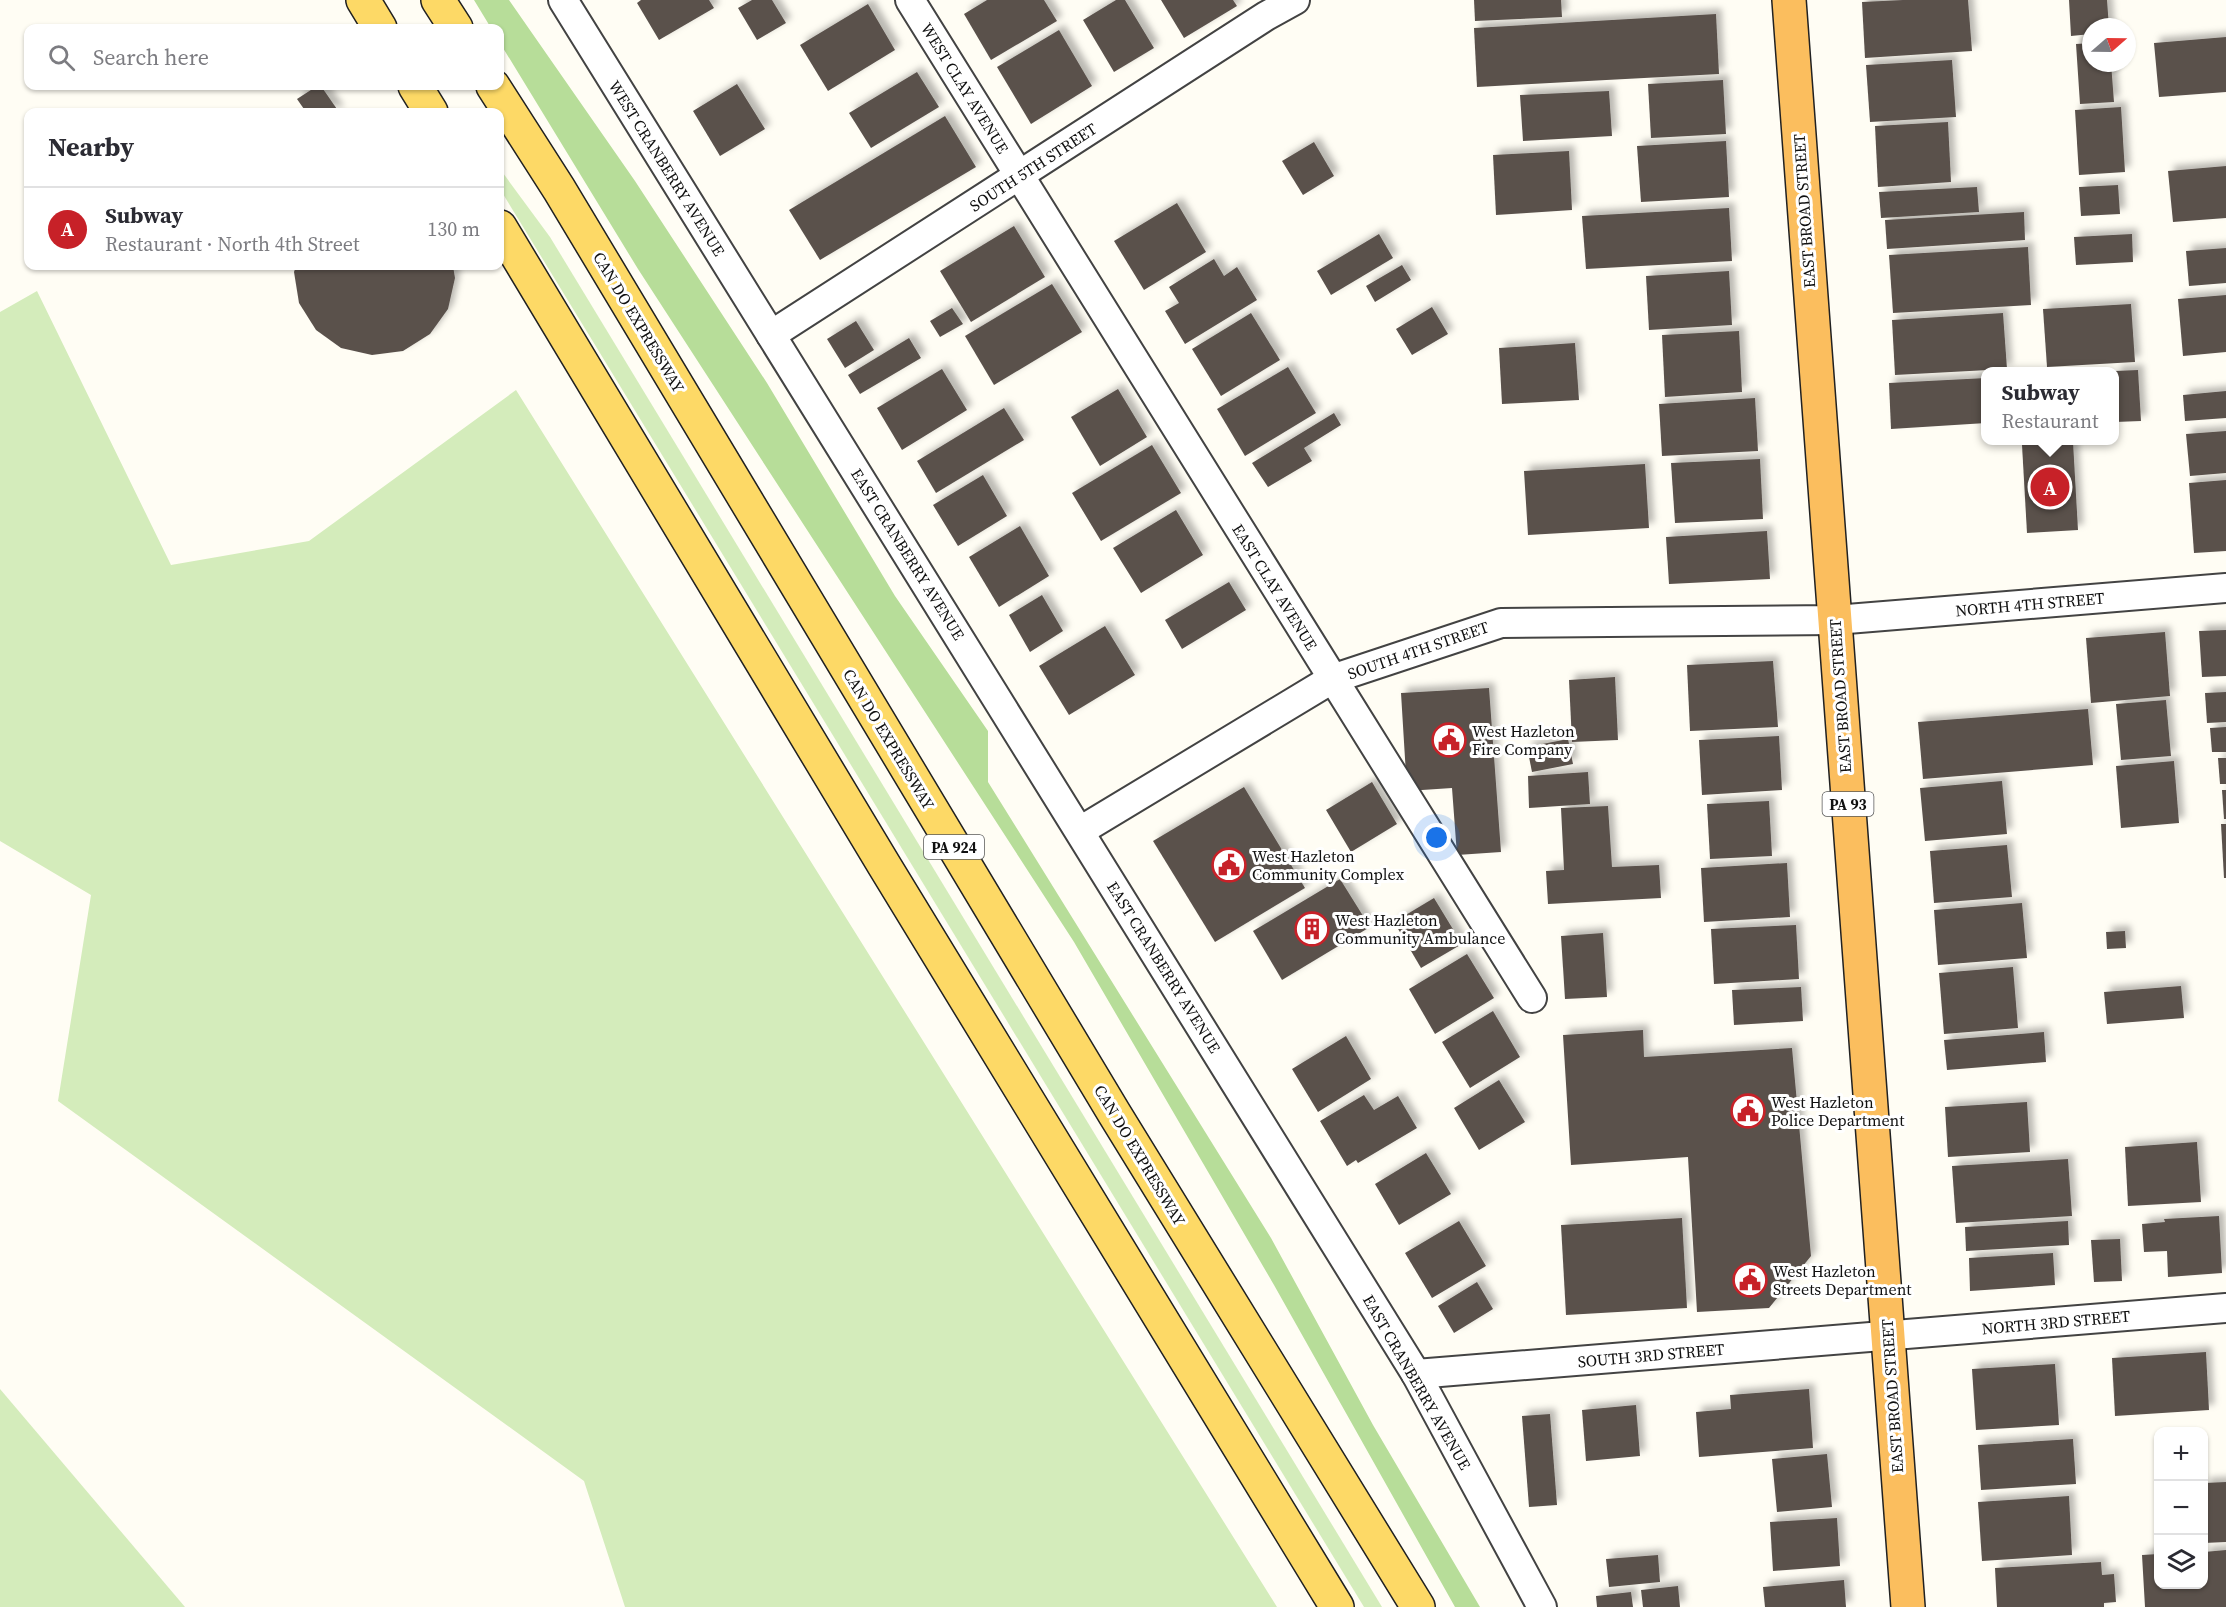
<!DOCTYPE html>
<html lang="en">
<head>
<meta charset="utf-8">
<style>
	:root { --surface:#fff; --page:#f2f2f3; --text:#2b2b33; --muted:#7c7c81; --line:#e1e1e2; --accent:#c72128 }
	body { margin:0; font-family:"Source Serif 4",serif; background:var(--page); color:var(--text) }
	.controls { position:absolute; right:18px; bottom:18px; display:grid; overflow:hidden; border-radius:12px; box-shadow:0 2px 4px #0004 }
	.controls button { width:54px; height:54px; display:grid; place-items:center; padding:0; border:0; border-bottom:2px solid var(--line); background:var(--surface); color:var(--text); font:30px sans-serif }
	.compass { position:absolute; left:2082px; top:18px; width:54px; height:54px; border-radius:50%; background:var(--surface); box-shadow:0 2px 4px #0004; rotate:70deg }
	.you { position:absolute; left:1437px; top:838px; width:21px; height:21px; margin:-15px; border:4px solid #fff; border-radius:50%; background:#1a73e8; box-shadow:0 0 0 9px #1a73e833 }
	.badge { display:grid; place-items:center; width:39px; height:39px; border-radius:50%; background:var(--accent); color:#fff; font-size:20px; font-weight:700 }
	.pin { position:absolute; translate:-50% -50%; border:3px solid #fff; box-shadow:0 2px 6px #0006 }
	.popup { position:absolute; left:1981px; top:367px; width:138px; height:78px; box-sizing:border-box; display:grid; place-content:center; border-radius:12px; background:var(--surface); filter:drop-shadow(0 2px 4px #0005); font-size:20px; white-space:nowrap; color:var(--muted) }
	.popup b { font-size:22px; color:var(--text) }
	.popup::after { content:''; position:absolute; left:50%; top:100%; margin-left:-12px; border:12px solid transparent; border-top-color:var(--surface) }
	.list { margin:0; padding:0; list-style:none }
	h2 { display:flex; justify-content:space-between; align-items:center; height:78px; margin:0; padding:0 24px; font-size:26px }
	h2 small { font-size:20px; font-weight:400; color:var(--muted) }
	.list li { display:grid; grid-template-columns:39px 1fr auto; gap:18px; align-items:center; box-sizing:border-box; height:84px; padding:0 24px; border-top:2px solid var(--line) }
	.list b { display:block; font-size:22px; white-space:nowrap }
	.list p { margin:0; font-size:20px; white-space:nowrap; color:var(--muted) }
	.list em { font-size:20px; font-style:normal; color:var(--muted) }
	.icon { flex:none; width:33px; height:33px; fill:none; stroke:currentColor; stroke-width:2; stroke-linecap:round; stroke-linejoin:round }
	.map { position:relative; flex:none; width:2226px; height:1607px; overflow:hidden }
	.search { position:absolute; background:var(--surface); box-shadow:0 2px 4px #0004; left:24px; top:24px; width:480px; height:66px; display:flex; align-items:center; gap:15px; box-sizing:border-box; padding:0 21px; border-radius:12px; color:var(--muted); font-size:22px }
	.panel { position:absolute; background:var(--surface); box-shadow:0 2px 4px #0004; left:24px; top:108px; width:480px; height:162px; border-radius:12px }
	.map>svg:first-child { display:block }
	.green { fill:#d4ecbb }
	.forest { fill:#b7dd99 }
	.building { fill:#5a514c; filter:url(#shadow) }
	.lines { fill:none; stroke-linecap:round; stroke-linejoin:round }
	.minor-casing { stroke:#434343; stroke-width:32 }
	.primary-casing { stroke:#212121; stroke-width:36 }
	.trunk-casing { stroke:#212121; stroke-width:36 }
	.minor { stroke:#fff; stroke-width:28 }
	.primary { stroke:#fdd966; stroke-width:33 }
	.trunk { stroke:#fbbe5e; stroke-width:33 }
	.labels { text-anchor:middle; dominant-baseline:central; stroke-width:6; stroke-linejoin:round; paint-order:stroke }
	.shield { fill:#fff; stroke:#585858; stroke-width:1.5 }
	.shield-label { font-size:15px; font-weight:bold; fill:#101010 }
	.street-label { font-size:16px; fill:#101010; stroke:#fff }
	.poi-label { font-size:16px; fill:#101010; stroke:#fff; text-anchor:start }
</style>
</head>
<body>
<div class="map">
<svg width="2226" height="1607" viewBox="0 0 2226 1607">
	<defs>
		<filter id="shadow"><feDropShadow dx="5.5" dy="-5.5" stdDeviation="3" flood-color="#0004"/></filter>
	</defs>
	<rect width="100%" height="100%" fill="#fffdf4"/>
	<g class="green">
		<path d="M500 169 550 237 1382 1607H1364L500 189Z"/>
		<path d="M37 291 171 565 309 541 516 390 1277 1607H625L584 1481 58 1101 91 895 0 841V312Z"/>
		<path d="M0 1389 185 1607H0Z"/>
	</g>
	<path class="forest" d="M474 0H509L635 181 767 383 895 596 988 731V782L1271 1238 1373 1425 1480 1607H1455L1274 1285 1074 942 638 269 500 43V28H491Z"/>
	<g class="building">
		<path d="M641 0H709L714 8 659 40 637 3Z"/>
		<path d="M752 0H772L786 23 757 40 738 8Z"/>
		<path d="M987 0H1044L1057 21 991 60 964 14Z"/>
		<path d="M1116 0H1125L1154 48 1114 72 1083 20Z"/>
		<path d="M1161 0H1233L1237 6 1184 38Z"/>
		<path d="M1474 0H1561L1562 17 1475 21Z"/>
		<path d="M1903 0H1968L1972 51 1865 58 1862 2Z"/>
		<path d="M2069 0H2107L2109 27H2091V34L2071 36Z"/>
		<path d="M868 4 895 50 828 91 800 45Z"/>
		<path d="M1716 14 1719 74 1477 87 1474 28Z"/>
		<path d="M1059 30 1092 86 1031 124 997 67Z"/>
		<path d="M2226 37V92L2159 97 2154 43Z"/>
		<path d="M2091 43V63H2111L2114 102 2080 104 2076 44Z"/>
		<path d="M1952 60 1956 117 1870 122 1866 65Z"/>
		<path d="M917 72 939 107 871 148 849 113Z"/>
		<path d="M1723 80 1726 134 1651 138 1648 84Z"/>
		<path d="M737 84 765 129 720 156 693 111Z"/>
		<path d="M317 86H321L339 112H306L297 99Z"/>
		<path d="M1609 91 1612 136 1523 141 1520 95Z"/>
		<path d="M2121 107 2125 172 2079 175 2075 110Z"/>
		<path d="M945 116 976 167 820 260 789 210Z"/>
		<path d="M1948 122 1951 182 1878 187 1875 126Z"/>
		<path d="M1726 141 1729 197 1641 202 1637 146Z"/>
		<path d="M1314 142 1334 176 1303 195 1282 161Z"/>
		<path d="M1569 151 1572 210 1496 215 1493 155Z"/>
		<path d="M2226 166V218L2173 222 2168 171Z"/>
		<path d="M2118 185 2120 214 2081 216 2079 187Z"/>
		<path d="M1977 187 1979 212 1881 218 1879 192Z"/>
		<path d="M1177 203 1206 252 1144 290 1114 241Z"/>
		<path d="M1729 208 1732 261 1586 269 1582 216Z"/>
		<path d="M2024 212 2025 240 1887 249 1885 220Z"/>
		<path d="M1014 226 1045 277 971 322 940 271Z"/>
		<path d="M1379 234 1393 258 1331 295 1317 271Z"/>
		<path d="M2132 234 2133 262 2076 265 2074 237Z"/>
		<path d="M2028 247 2031 305 1893 313 1889 255Z"/>
		<path d="M2226 248V283L2189 286 2186 251Z"/>
		<path d="M1214 259 1224 276 1237 267 1257 300 1185 344 1165 311 1179 303 1169 287Z"/>
		<path d="M1402 265 1411 280 1375 302 1366 286Z"/>
		<path d="M296 266H453L455 278 448 309 430 334 403 351 372 355 341 348 316 330 299 303 294 272Z"/>
		<path d="M1729 271 1732 325 1649 330 1646 276Z"/>
		<path d="M1052 284 1082 332 994 385 965 336Z"/>
		<path d="M2226 295V352L2183 356 2178 299Z"/>
		<path d="M2131 304 2135 362 2047 367 2043 309Z"/>
		<path d="M1432 307 1448 334 1412 355 1396 329Z"/>
		<path d="M952 308 963 324 940 337 930 321Z"/>
		<path d="M1251 313 1280 360 1221 396 1192 349Z"/>
		<path d="M2003 313 2007 369 1895 375 1892 320Z"/>
		<path d="M856 321 874 350 845 368 827 339Z"/>
		<path d="M1739 331 1742 392 1665 397 1662 335Z"/>
		<path d="M909 338 921 358 860 394 848 375Z"/>
		<path d="M1575 343 1579 400 1502 404 1499 348Z"/>
		<path d="M1288 367 1316 413 1245 456 1217 409Z"/>
		<path d="M942 369 967 410 902 450 877 408Z"/>
		<path d="M2138 370 2141 421 2115 422V371Z"/>
		<path d="M1986 378V423L1891 429 1889 383Z"/>
		<path d="M1118 389 1147 437 1100 466 1071 417Z"/>
		<path d="M2226 391V418L2185 421 2183 395Z"/>
		<path d="M1755 398 1758 451 1662 456 1659 404Z"/>
		<path d="M1004 408 1024 440 936 493 917 461Z"/>
		<path d="M1334 413 1341 425 1304 448 1312 461 1268 487 1252 463Z"/>
		<path d="M2226 431V473L2190 476 2186 434Z"/>
		<path d="M2073 442 2078 530 2027 533 2022 445Z"/>
		<path d="M1152 445 1181 493 1101 541 1072 493Z"/>
		<path d="M1760 459 1763 519 1675 523 1671 463Z"/>
		<path d="M1645 464 1649 528 1528 535 1524 471Z"/>
		<path d="M983 475 1007 516 958 546 933 505Z"/>
		<path d="M2226 480V551L2194 553 2189 483Z"/>
		<path d="M1176 510 1203 555 1141 593 1113 548Z"/>
		<path d="M1020 526 1049 576 999 607 969 557Z"/>
		<path d="M1767 531 1770 579 1669 584 1666 537Z"/>
		<path d="M1229 582 1246 610 1182 649 1165 620Z"/>
		<path d="M1042 595 1063 631 1030 652 1009 615Z"/>
		<path d="M1105 626 1135 675 1069 715 1039 666Z"/>
		<path d="M2226 630V676L2202 677 2199 631Z"/>
		<path d="M2165 632 2170 696 2091 703 2086 638Z"/>
		<path d="M1773 661 1778 727 1690 731 1687 665Z"/>
		<path d="M1615 677 1618 740 1572 742 1569 680Z"/>
		<path d="M1489 688 1501 852 1457 855 1452 788 1407 791 1401 693Z"/>
		<path d="M2226 692V722L2207 723 2205 693Z"/>
		<path d="M2166 700 2171 756 2121 760 2116 704Z"/>
		<path d="M2088 709 2093 765 1923 779 1918 722Z"/>
		<path d="M2226 727V752H2212L2210 728Z"/>
		<path d="M1779 736 1782 790 1702 795 1699 740Z"/>
		<path d="M1568 739 1573 764 1532 772 1527 747Z"/>
		<path d="M2218 758H2226V784H2220Z"/>
		<path d="M2174 761 2179 823 2121 828 2116 766Z"/>
		<path d="M1588 772 1590 804 1529 808 1528 776Z"/>
		<path d="M2002 781 2007 834 1925 841 1920 788Z"/>
		<path d="M1372 782 1397 824 1351 852 1326 810Z"/>
		<path d="M1244 787 1305 888 1215 942 1153 841Z"/>
		<path d="M2222 790H2226V819H2224Z"/>
		<path d="M1769 801 1772 856 1710 859 1707 804Z"/>
		<path d="M1608 806 1612 867 1659 865 1661 898 1548 904 1546 871 1564 870 1561 808Z"/>
		<path d="M2221 824H2226V878H2224Z"/>
		<path d="M2007 845 2012 897 1934 903 1930 851Z"/>
		<path d="M1787 863 1790 917 1704 922 1701 868Z"/>
		<path d="M1340 879 1370 927 1282 980 1253 931Z"/>
		<path d="M1434 898 1462 944 1421 968 1394 922Z"/>
		<path d="M2022 903 2027 958 1938 965 1934 910Z"/>
		<path d="M1796 925 1799 979 1714 984 1711 929Z"/>
		<path d="M2125 931 2126 948 2107 949 2106 932Z"/>
		<path d="M1603 933 1607 997 1565 999 1561 936Z"/>
		<path d="M1467 954 1494 998 1435 1034 1409 989Z"/>
		<path d="M2013 967 2018 1028 1944 1034 1939 973Z"/>
		<path d="M2181 986 2184 1018 2107 1024 2104 992Z"/>
		<path d="M1801 987 1803 1021 1734 1025 1732 990Z"/>
		<path d="M1493 1011 1520 1057 1470 1088 1442 1042Z"/>
		<path d="M1643 1030 1644 1057 1792 1048 1811 1256 1769 1308 1697 1312 1688 1157 1571 1165 1563 1035Z"/>
		<path d="M2044 1032 2046 1062 1947 1070 1944 1040Z"/>
		<path d="M1346 1036 1371 1079 1318 1112 1292 1069Z"/>
		<path d="M1499 1080 1525 1122 1479 1150 1454 1108Z"/>
		<path d="M1364 1095 1374 1110 1398 1096 1417 1128 1358 1163 1356 1160 1347 1166 1320 1121Z"/>
		<path d="M2027 1102 2030 1152 1948 1157 1945 1107Z"/>
		<path d="M2197 1142 2201 1202 2128 1206 2125 1147Z"/>
		<path d="M1426 1153 1451 1194 1399 1225 1375 1184Z"/>
		<path d="M2068 1159 2072 1216 1956 1223 1952 1166Z"/>
		<path d="M2219 1216 2222 1273 2168 1277 2167 1251 2144 1252 2142 1224 2165 1222 2164 1219Z"/>
		<path d="M1682 1218 1687 1308 1566 1315 1561 1225Z"/>
		<path d="M1459 1221 1486 1266 1432 1298 1405 1253Z"/>
		<path d="M2068 1221 2069 1245 1966 1251 1965 1227Z"/>
		<path d="M2120 1239 2122 1281 2094 1282 2091 1240Z"/>
		<path d="M2053 1253 2055 1285 1970 1291 1969 1258Z"/>
		<path d="M1477 1282 1493 1309 1454 1333 1438 1306Z"/>
		<path d="M2206 1352 2209 1410 2115 1416 2112 1358Z"/>
		<path d="M2055 1364 2059 1425 1976 1430 1972 1369Z"/>
		<path d="M1809 1389 1813 1448 1699 1457 1696 1412 1731 1409 1730 1395Z"/>
		<path d="M1636 1405 1640 1456 1586 1461 1582 1410Z"/>
		<path d="M1550 1414 1557 1505 1529 1507 1522 1416Z"/>
		<path d="M2073 1439 2076 1484 1981 1490 1978 1445Z"/>
		<path d="M1827 1454 1832 1507 1777 1512 1772 1459Z"/>
		<path d="M2226 1482V1542L2204 1543V1483Z"/>
		<path d="M2069 1496 2072 1555 1982 1561 1978 1502Z"/>
		<path d="M1837 1518 1840 1566 1773 1571 1770 1522Z"/>
		<path d="M2226 1550V1607H2145L2142 1555 2158 1554V1584H2204V1552Z"/>
		<path d="M1658 1555 1660 1582 1609 1587 1606 1559Z"/>
		<path d="M2101 1562 2102 1575 2114 1574 2116 1602 2104 1603V1607H1997L1995 1568Z"/>
		<path d="M1844 1580 1846 1607H1765L1763 1587Z"/>
		<path d="M1678 1586 1680 1607H1643L1641 1590Z"/>
		<path d="M1631 1592 1633 1607H1597L1596 1596Z"/>
	</g>
	<g class="lines">
		<defs>
			<g id="minor">
				<path d="M563 0 1416 1374 1542 1607"/>
				<path d="M910 0 1532 998"/>
				<path d="M771 335 1266 16 1295 0"/>
				<path d="M1080 831 1332 679 1501 623 1835 620 2226 588"/>
				<path d="M1416 1374 2226 1308"/>
			</g>
			<g id="primary">
				<path d="M363 0 380 28"/>
				<path d="M438 0 456 28"/>
				<path d="M415 86 431 112"/>
				<path d="M493 86 559 189 1114 1113 1418 1607"/>
				<path d="M500 227 884 865 1337 1607"/>
			</g>
			<path id="trunk" d="M1789 0 1908 1607"/>
		</defs>
		<use href="#minor" class="minor-casing"/>
		<use href="#primary" class="primary-casing"/>
		<use href="#trunk" class="trunk-casing"/>
		<use href="#minor" class="minor"/>
		<use href="#primary" class="primary"/>
		<use href="#trunk" class="trunk"/>
	</g>
	<defs>
		<symbol id="civic-ring" viewBox="-11 -11 22 22"><circle r="9.5" fill="#fff" stroke="#c72128" stroke-width="1.5"/><path d="M-.6-6.5H3V-4.5H.6V-3L4-1V1h2V6H-6V1h2V-1L-.6-3ZM-1.2 2.5V6h2.4V2.5Z" fill="#c72128"/></symbol>
		<symbol id="building-ring" viewBox="-11 -11 22 22"><circle r="9.5" fill="#fff" stroke="#c72128" stroke-width="1.5"/><path d="M-4-6H4V6H1V3H-1V6H-4ZM-2.5-4.3h1.7v1.8h-1.7ZM.8-4.3h1.7v1.8H.8ZM-2.5-1h1.7V.8h-1.7ZM.8-1h1.7V.8H.8Z" fill="#c72128"/></symbol>
	</defs>
	<g fill-rule="evenodd">
		<use href="#civic-ring" x="1430" y="721" width="38" height="38"/>
		<use href="#civic-ring" x="1210" y="846" width="38" height="38"/>
		<use href="#building-ring" x="1293" y="910" width="38" height="38"/>
		<use href="#civic-ring" x="1729" y="1092" width="38" height="38"/>
		<use href="#civic-ring" x="1731" y="1261" width="38" height="38"/>
	</g>
	<g class="labels">
		<g class="shield">
			<rect x="1822.5" y="792" width="51" height="24" rx="4.5"/>
			<rect x="924" y="835" width="60" height="24" rx="4.5"/>
		</g>
		<g class="shield-label">
			<text x="1848" y="804">PA 93</text>
			<text x="954" y="847">PA 924</text>
		</g>
		<g class="street-label">
			<text transform="translate(965 88) rotate(58)">WEST CLAY AVENUE</text>
			<text transform="translate(1033 167) rotate(-33)">SOUTH 5TH STREET</text>
			<text transform="translate(667 168) rotate(58)">WEST CRANBERRY AVENUE</text>
			<text transform="translate(1804 211) rotate(-94)">EAST BROAD STREET</text>
			<text transform="translate(639 322) rotate(59)">CAN DO EXPRESSWAY</text>
			<text transform="translate(908 554) rotate(58)">EAST CRANBERRY AVENUE</text>
			<text transform="translate(1275 587) rotate(58)">EAST CLAY AVENUE</text>
			<text transform="translate(2030 604) rotate(-5)">NORTH 4TH STREET</text>
			<text transform="translate(1418 650) rotate(-19)">SOUTH 4TH STREET</text>
			<text transform="translate(1840 696) rotate(-94)">EAST BROAD STREET</text>
			<text transform="translate(889 739) rotate(59)">CAN DO EXPRESSWAY</text>
			<text transform="translate(1164 967) rotate(58)">EAST CRANBERRY AVENUE</text>
			<text transform="translate(1140 1155) rotate(59)">CAN DO EXPRESSWAY</text>
			<text transform="translate(2056 1322) rotate(-5)">NORTH 3RD STREET</text>
			<text transform="translate(1651 1355) rotate(-5)">SOUTH 3RD STREET</text>
			<text transform="translate(1417 1382) rotate(60)">EAST CRANBERRY AVENUE</text>
			<text transform="translate(1892 1396) rotate(-94)">EAST BROAD STREET</text>
		</g>
		<g class="poi-label">
			<text x="1472" y="731">West Hazleton<tspan x="1472" dy="18">Fire Company</tspan></text>
			<text x="1252" y="856">West Hazleton<tspan x="1252" dy="18">Community Complex</tspan></text>
			<text x="1335" y="920">West Hazleton<tspan x="1335" dy="18">Community Ambulance</tspan></text>
			<text x="1771" y="1102">West Hazleton<tspan x="1771" dy="18">Police Department</tspan></text>
			<text x="1773" y="1271">West Hazleton<tspan x="1773" dy="18">Streets Department</tspan></text>
		</g>
	</g>
</svg>
<div class="controls">
<button>+</button>
<button>−</button>
<button><svg class="icon" aria-label="layers" viewBox="0 0 24 24"><path d="M12 4l9 5-9 5-9-5zM3 14l9 5 9-5"/></svg></button>
</div>
<svg class="compass" viewBox="-18 -18 36 36"><path d="M0-13l5 13h-10z" fill="#e53935"/><path d="M0 13l5-13h-10z" fill="#7c7c81"/></svg>
<div class="you"></div>
<div class="pin badge" style="left:2050px;top:487px">A</div>
<div class="popup"><b>Subway</b>Restaurant</div>
<div class="search"><svg class="icon" aria-label="search" viewBox="0 0 24 24"><circle cx="10" cy="10" r="6"/><path d="M15 15l6 6"/></svg>Search here</div>
<section class="panel">
<h2>Nearby<small></small></h2>
<ul class="list">
<li><span class="badge">A</span><div><b>Subway</b><p>Restaurant · North 4th Street</p></div><em>130 m</em></li>
</ul>
</section>
</div>
</body>
</html>
